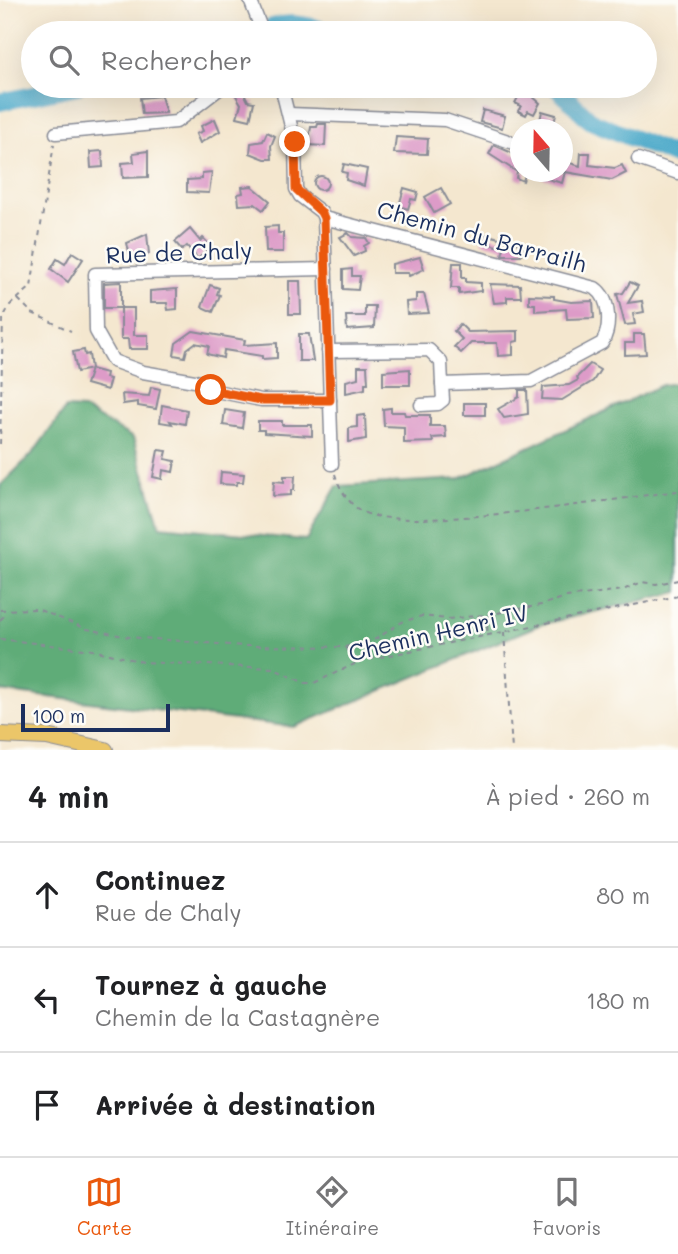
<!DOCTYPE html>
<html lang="fr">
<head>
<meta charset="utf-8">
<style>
	:root { --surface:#fff; --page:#f6f6f6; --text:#202124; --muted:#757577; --line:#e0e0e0; --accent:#ea580c }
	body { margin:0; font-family:Mali,sans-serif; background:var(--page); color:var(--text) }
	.compass { position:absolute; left:510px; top:119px; width:63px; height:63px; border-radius:50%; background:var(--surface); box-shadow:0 7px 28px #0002; rotate:340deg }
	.scale { position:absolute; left:21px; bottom:18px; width:149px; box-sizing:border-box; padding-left:7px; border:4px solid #1b2f5e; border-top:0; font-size:19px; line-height:24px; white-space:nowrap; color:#1b2f5e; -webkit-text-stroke:5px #fdfcf7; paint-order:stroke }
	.stop { position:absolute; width:21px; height:21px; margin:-16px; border:5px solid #ea580c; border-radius:50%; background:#fff }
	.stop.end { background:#ea580c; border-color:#fff; box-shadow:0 2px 7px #0008 }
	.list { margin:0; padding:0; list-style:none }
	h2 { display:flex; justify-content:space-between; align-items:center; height:91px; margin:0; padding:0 28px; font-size:30px }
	h2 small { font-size:23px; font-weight:400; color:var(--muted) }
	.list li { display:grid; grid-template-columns:46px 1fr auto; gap:21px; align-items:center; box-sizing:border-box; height:105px; padding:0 28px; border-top:2px solid var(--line) }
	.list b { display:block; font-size:26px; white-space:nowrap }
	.list p { margin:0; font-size:23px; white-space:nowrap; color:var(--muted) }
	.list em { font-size:23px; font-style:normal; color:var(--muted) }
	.icon { flex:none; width:38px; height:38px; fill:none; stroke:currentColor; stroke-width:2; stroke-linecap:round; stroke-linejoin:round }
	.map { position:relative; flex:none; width:678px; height:750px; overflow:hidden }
	.search { position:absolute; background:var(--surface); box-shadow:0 7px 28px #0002; left:21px; right:21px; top:21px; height:77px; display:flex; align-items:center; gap:18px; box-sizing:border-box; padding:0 24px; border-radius:38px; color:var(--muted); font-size:26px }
	.sheet { height:406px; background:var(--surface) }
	nav { display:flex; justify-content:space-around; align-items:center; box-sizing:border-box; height:98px; border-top:2px solid var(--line); background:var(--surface); font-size:19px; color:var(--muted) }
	nav a { display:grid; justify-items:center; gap:4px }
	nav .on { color:var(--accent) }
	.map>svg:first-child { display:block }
	.forest { fill:#5fac78; stroke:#3d6e6b; stroke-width:2 }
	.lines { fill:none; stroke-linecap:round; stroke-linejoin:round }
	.river { stroke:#4ba9c9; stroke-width:18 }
	.building { fill:#dd9bc8 }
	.minor-casing { stroke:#888b96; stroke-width:15 }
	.major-casing { stroke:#888b96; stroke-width:18 }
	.path { stroke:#888b96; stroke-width:2; stroke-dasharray:5 5; stroke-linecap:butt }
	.minor { stroke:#fff; stroke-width:12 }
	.major { stroke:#ebc669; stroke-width:16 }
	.route { stroke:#ea580c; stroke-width:9 }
	.labels { text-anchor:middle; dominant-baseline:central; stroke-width:5; stroke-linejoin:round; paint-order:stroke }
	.street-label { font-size:23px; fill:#1b2f5e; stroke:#fdfcf7 }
</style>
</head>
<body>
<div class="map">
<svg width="678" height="750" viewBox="0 0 678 750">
	<rect width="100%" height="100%" fill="#fdfcf7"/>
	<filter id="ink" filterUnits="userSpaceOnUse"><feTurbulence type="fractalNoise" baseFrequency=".0143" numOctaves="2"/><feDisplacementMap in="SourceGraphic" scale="14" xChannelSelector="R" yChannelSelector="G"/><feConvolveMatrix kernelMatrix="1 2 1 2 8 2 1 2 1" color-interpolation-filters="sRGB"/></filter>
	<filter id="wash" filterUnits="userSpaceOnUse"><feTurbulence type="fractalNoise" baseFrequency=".00686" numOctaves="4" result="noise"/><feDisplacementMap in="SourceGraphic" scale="28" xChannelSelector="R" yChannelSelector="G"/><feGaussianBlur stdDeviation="1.57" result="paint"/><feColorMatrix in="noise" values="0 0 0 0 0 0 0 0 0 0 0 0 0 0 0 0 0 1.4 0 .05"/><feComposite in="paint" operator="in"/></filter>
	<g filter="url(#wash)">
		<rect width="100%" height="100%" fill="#f4e7cf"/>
		<path class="forest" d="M678 383V592L539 625 294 727 0 691V486L33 453 66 408 83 409 133 438 160 526 306 540 337 486 459 479 662 385Z"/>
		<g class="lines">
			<g class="river">
				<path d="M261 33C281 19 309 24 330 33"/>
				<path d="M555 86 591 121 678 157"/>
				<path d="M0 102 77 86"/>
			</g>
		</g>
		<g id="blocks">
			<g class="building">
				<path d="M378 86H438L437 95 378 93Z"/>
				<path d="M523 88 540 103 534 114 528 111 526 115 518 111 521 106 515 103Z"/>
				<path d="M242 89 248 101 254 102 250 120 237 117 241 104 235 94Z"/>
				<path d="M161 96 166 113 142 114 140 98Z"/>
				<path d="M483 110 505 116 502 128 480 122Z"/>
				<path d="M542 111 556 115 552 130H538Z"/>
				<path d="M215 119 220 131 200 143 196 134 203 131 201 126Z"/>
				<path d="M318 124H326L325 146 308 145 311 127H317Z"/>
				<path d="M267 132 275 136 271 146 272 159H265L250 153 251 143 263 141Z"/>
				<path d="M396 137 428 139 427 154 394 153Z"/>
				<path d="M494 145 521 157V172H526L523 181 516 178 517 172 489 154Z"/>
				<path d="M102 151 103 167 91 168 90 152Z"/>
				<path d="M148 151V177L123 178 122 163 134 162 133 153Z"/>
				<path d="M581 153H590L589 165 615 168 622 165 626 173 612 180 565 172 562 183 530 174 563 172V161L580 166Z"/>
				<path d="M344 164 367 169 364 186 346 180 347 173 342 172Z"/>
				<path d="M212 172 209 193 187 192V180L202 179V173Z"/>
				<circle cx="321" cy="183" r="7"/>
				<path d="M252 186 270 201 263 210 255 204 239 205 238 194 243 193 242 187Z"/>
				<path d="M404 188 418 192 416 200 411 199 408 209 399 206Z"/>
				<path d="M441 188 450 204 434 213 425 197Z"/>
				<path d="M278 226V233H283V252H266L265 227Z"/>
				<path d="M190 229 200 241 203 238 211 246 198 259 187 246 182 250 175 242Z"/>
				<path d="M348 233 352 237 366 238 369 243 364 246 365 251 354 256 340 237Z"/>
				<path d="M147 234 149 254 131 260 127 243Z"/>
				<path d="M485 234 524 245 521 255H502L504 248 482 242Z"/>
				<path d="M72 252 83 259 68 282 51 269 57 259 65 264Z"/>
				<path d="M420 257 424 269 409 276 408 273H392V264Z"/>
				<path d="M453 263H462V278H466V282L481 283V291L459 294V288H451Z"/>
				<path d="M352 269V276H360L358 290 343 289V270Z"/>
				<path d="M289 281H300L301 314H289Z"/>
				<path d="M121 282V308H104V283Z"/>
				<path d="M630 282 638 286 628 303 642 301 644 312 633 314 635 324 625 325 617 294 623 293Z"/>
				<path d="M490 284 520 285 521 297H507V302L494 303Z"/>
				<path d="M210 285 219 288 217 294 220 295 213 312 202 307Z"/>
				<path d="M177 289V309L168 310 167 303H150V291Z"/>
				<path d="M416 294H424L429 313 407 314 406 302 416 301Z"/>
				<path d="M529 295 554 296V299L571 302 593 301 594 318 567 319 566 309 535 311V304H529Z"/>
				<path d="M365 306H375L374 328 347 330 346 316H365Z"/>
				<path d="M121 308H134V335H148V349H129L128 339H121Z"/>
				<path d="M460 324 468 332 518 331V341L513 342V355L498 356 497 343H471L461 353 454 347 462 339 454 331Z"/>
				<path d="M193 331 245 340 244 345 277 343V358L262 359V356L224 350 223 358 207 354 209 346 195 343 187 349 185 357 174 355 176 343Z"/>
				<path d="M299 334H309L313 361H299Z"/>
				<path d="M634 334H644L646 354 625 355V343H634Z"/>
				<path d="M84 350 85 355 89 354 91 369 106 373 105 378 110 379 107 390 86 384 91 369 77 372 73 352Z"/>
				<path d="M590 364 600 370 593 381 562 400 542 399 543 387 569 385 578 380 577 377Z"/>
				<path d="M358 366H367L368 383H365V389L346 393V381L358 378Z"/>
				<path d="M410 369V385H383V371Z"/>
				<path d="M151 387 160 389 156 409 138 406V402L123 404 122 394 149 396Z"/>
				<path d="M519 390H527L528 414 504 418 498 409 519 397Z"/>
				<rect x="464" y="403" width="21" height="12"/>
				<path d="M162 405 187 410 185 424 170 421 172 424 160 422Z"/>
				<path d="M391 408V412H404L405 415H430V426H445L446 437 432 438 433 442 404 443V427L384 426 383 409Z"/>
				<path d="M225 410 244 413 242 428 223 425Z"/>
				<path d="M365 415 366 439 349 442V428L357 427V416Z"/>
				<path d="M258 421H282V425H312V436L264 433V430H258Z"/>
				<path d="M158 450 167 451 165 459 175 461 173 472 163 470 162 479 153 477Z"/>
				<path d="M221 472 244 474 243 482H237L236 485 220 484Z"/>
				<path d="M284 476H295L294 490H291V495L273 496 274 481 284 482Z"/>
			</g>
		</g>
	</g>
	<g filter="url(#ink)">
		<use href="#blocks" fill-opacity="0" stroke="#888b96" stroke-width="2"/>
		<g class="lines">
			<defs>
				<g id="minor">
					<path d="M250 0 263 33"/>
					<path d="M281 86 295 142 296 189 300 196 321 212 324 218 332 464"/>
					<path d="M290 114 445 120 520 145"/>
					<path d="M56 133 176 122 223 86"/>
					<path d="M638 159 678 173"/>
					<path d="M324 218 595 288C611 299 611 328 602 343L531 381 442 384 441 362 429 350 328 351"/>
					<path d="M326 269 95 274 96 331 113 361 143 372 206 383 211 390 261 400H330"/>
					<path d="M421 405 438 404 443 400 442 384"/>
				</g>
				<path id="major" d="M0 735 47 737 105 750"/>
			</defs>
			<use href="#minor" class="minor-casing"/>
			<use href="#major" class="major-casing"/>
			<g class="path">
				<path d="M18 299 32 313 71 331"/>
				<path d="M0 444 3 318 10 305 31 287 54 144"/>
				<path d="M335 474C339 488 349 505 363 512 406 534 620 498 678 491"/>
				<path d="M0 610 37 609 87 629 129 637 244 646 345 647 376 639 402 622 422 616 447 619 486 615 541 605 566 597 623 590 642 582 656 584 678 580"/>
				<path d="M486 616 488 635"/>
				<path d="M0 620 7 613"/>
				<path d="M504 632 512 750"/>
				<path d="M0 639 93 650 143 662 272 668 305 683H314L361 661 678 596"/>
				<path d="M345 647 355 663"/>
			</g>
			<use href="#minor" class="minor"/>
			<use href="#major" class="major"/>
		</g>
	</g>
	<g class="lines" filter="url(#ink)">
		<path class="route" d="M211 390 261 400H330L324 218 321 212 296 189 295 142"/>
	</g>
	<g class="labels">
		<g class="street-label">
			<text transform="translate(482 236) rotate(15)">Chemin du Barrailh</text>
			<text transform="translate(179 252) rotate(-2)">Rue de Chaly</text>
			<text transform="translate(438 632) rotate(-13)">Chemin Henri IV</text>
		</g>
	</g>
</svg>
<svg class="compass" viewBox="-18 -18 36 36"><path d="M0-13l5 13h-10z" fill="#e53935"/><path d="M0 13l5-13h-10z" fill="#757577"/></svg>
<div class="scale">100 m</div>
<div class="stop" style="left:211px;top:390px"></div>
<div class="stop end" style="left:295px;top:142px"></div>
<div class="search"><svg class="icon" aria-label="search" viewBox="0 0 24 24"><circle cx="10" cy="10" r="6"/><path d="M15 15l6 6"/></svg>Rechercher</div>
</div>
<section class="sheet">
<h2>4 min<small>À pied · 260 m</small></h2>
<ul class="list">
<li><svg class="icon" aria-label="ahead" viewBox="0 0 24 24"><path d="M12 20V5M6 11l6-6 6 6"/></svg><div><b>Continuez</b><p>Rue de Chaly</p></div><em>80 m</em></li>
<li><svg class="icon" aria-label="left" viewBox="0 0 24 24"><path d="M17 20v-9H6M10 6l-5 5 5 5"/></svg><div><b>Tournez à gauche</b><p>Chemin de la Castagnère</p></div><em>180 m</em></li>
<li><svg class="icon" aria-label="arrive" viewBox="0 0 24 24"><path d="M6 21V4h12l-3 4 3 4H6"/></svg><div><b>Arrivée à destination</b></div></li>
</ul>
</section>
<nav>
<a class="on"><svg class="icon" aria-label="map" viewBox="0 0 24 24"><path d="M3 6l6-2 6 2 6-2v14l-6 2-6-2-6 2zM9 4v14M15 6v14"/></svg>Carte</a>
<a><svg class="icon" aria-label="directions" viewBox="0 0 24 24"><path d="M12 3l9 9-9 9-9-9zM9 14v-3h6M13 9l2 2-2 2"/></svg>Itinéraire</a>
<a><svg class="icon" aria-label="saved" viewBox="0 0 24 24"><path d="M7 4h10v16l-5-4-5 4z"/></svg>Favoris</a>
</nav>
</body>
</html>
